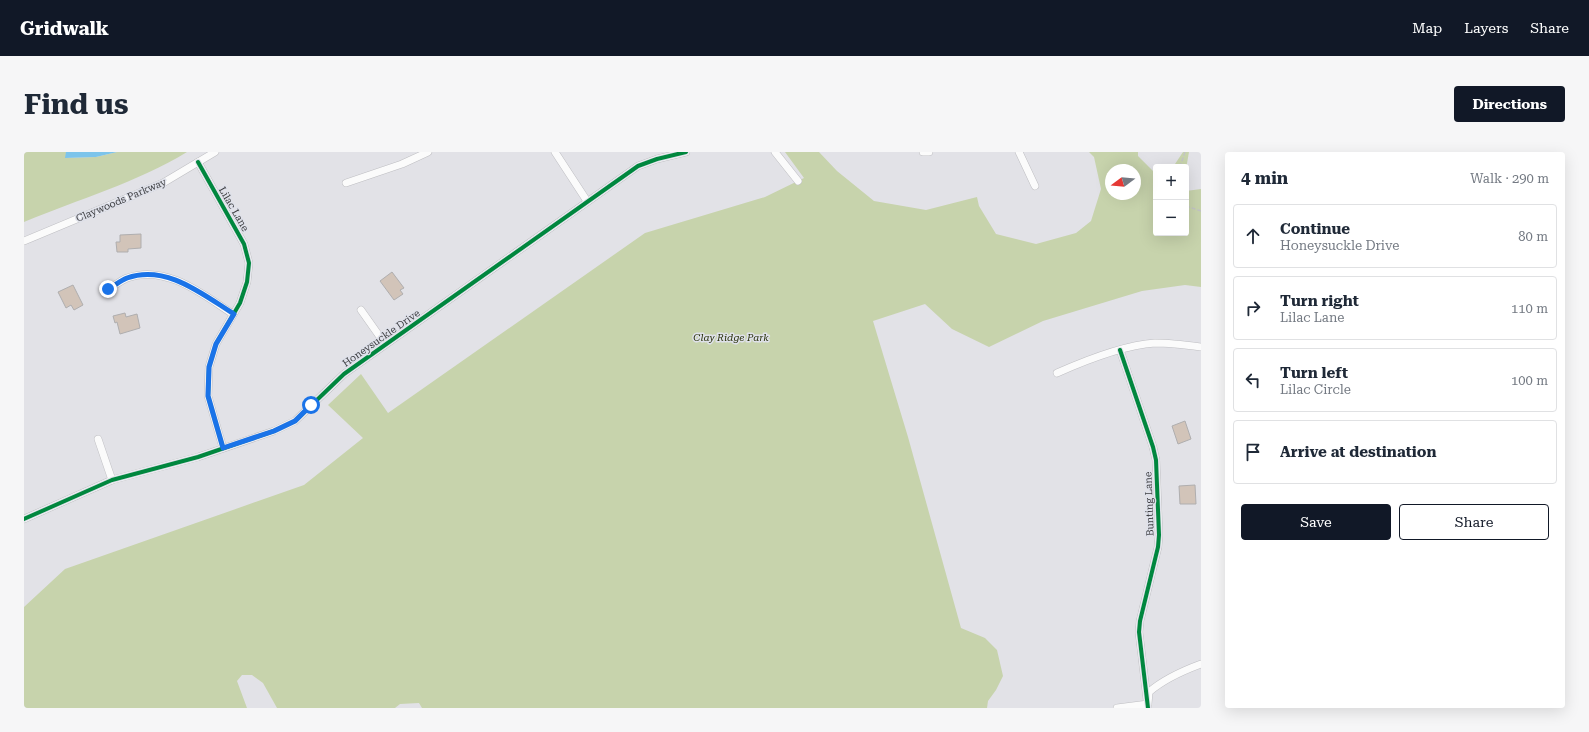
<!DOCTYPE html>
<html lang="en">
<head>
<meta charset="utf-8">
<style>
	:root { --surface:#fff; --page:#f6f6f7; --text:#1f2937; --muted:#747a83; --line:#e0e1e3; --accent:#111827 }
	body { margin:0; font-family:"Roboto Serif",serif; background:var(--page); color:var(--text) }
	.controls { position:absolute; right:12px; top:12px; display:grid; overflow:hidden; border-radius:4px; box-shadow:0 4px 16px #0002 }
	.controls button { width:36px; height:36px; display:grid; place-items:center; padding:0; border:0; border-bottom:1px solid var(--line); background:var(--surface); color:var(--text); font:20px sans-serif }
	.compass { position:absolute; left:1081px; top:12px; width:36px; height:36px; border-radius:50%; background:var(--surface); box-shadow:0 4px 16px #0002; rotate:254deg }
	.stop { position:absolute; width:12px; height:12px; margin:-9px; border:3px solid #1a73e8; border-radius:50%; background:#fff }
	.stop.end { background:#1a73e8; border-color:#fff; box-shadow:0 1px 4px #0008 }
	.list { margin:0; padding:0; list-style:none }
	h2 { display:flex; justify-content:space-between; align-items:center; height:52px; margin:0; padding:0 16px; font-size:17px }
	h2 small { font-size:13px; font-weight:400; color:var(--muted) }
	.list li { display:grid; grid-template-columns:26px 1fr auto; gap:12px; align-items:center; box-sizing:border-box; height:64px; margin:0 8px 8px; padding:0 8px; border:1px solid var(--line); border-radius:4px }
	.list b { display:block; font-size:15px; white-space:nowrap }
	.list p { margin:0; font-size:13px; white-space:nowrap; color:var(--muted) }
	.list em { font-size:13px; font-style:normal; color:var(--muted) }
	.actions { display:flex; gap:8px; padding:12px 16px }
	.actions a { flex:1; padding:9px 0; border:1px solid var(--accent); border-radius:4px; text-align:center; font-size:14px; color:var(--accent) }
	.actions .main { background:var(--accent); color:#fff }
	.icon { flex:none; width:22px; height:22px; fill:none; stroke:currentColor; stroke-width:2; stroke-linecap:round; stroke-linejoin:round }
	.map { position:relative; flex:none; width:1177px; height:556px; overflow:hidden; border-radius:4px }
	header { display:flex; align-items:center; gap:24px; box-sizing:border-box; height:56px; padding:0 20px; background:var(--accent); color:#fff }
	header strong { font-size:19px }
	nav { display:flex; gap:22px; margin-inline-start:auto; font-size:14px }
	.intro { display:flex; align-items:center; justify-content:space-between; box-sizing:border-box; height:96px; padding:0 24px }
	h1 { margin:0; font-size:28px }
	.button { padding:10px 18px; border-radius:4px; background:var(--accent); color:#fff; font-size:14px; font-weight:700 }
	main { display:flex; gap:24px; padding:0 24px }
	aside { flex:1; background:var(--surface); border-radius:4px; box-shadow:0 4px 16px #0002 }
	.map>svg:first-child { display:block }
	.green { fill:#c7d3ac; fill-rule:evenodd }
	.water { fill:#7cc4eb }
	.building { fill:#d2c4b9; stroke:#afaeaf }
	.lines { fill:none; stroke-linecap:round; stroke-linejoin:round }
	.minor-casing { stroke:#bebec2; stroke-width:8 }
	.path { stroke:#c2c3c5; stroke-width:1.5; stroke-dasharray:4 2; stroke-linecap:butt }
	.minor { stroke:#fbfbfb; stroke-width:7 }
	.cycleway-casing { stroke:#dfe1ea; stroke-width:6 }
	.cycleway { stroke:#00873e; stroke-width:4 }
	.route { stroke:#1a73e8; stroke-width:5 }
	.labels { text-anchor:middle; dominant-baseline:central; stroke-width:3; stroke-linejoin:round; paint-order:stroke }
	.street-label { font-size:10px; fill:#3c3d40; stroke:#dfe1ea }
	.park-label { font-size:10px; font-style:italic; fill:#273008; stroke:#dfe1ea }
</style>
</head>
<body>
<header>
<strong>Gridwalk</strong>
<nav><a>Map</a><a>Layers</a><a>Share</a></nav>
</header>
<div class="intro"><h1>Find us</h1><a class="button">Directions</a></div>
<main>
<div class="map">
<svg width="1177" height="556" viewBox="0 0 1177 556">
	<rect width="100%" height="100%" fill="#e2e2e7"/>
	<g class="green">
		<path d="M0 0H42V6L72 5 93 0H163C112 31 55 47 0 70Z"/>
		<path d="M761 0H795L813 19 850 49 902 58 953 45 955 54 972 82 1012 92 1052 81 1067 69 1077 37 1070 5 1065 0H1114V4L1132 22V81H1162V39L1177 37V135L1161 133 1118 139 1019 169 965 195 928 177 901 152 849 169 884 285 937 476 961 486 973 498 979 524 972 538 964 549 963 556H398L395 551 376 552 371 556H253L239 531 228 523H218L213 529 223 556H0V455L41 417 280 333 339 286 304 253 337 222 364 261 621 81 741 45 780 26ZM1087 18H1111V42H1087Z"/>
		<path d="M1159 0H1165L1162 17V15H1149Z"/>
	</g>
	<path class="water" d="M42 0H93L72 5 41 6Z"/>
	<g class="building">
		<path d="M117 82V96L104 97V100H93L92 90H96V83Z"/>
		<path d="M368 120 380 136 376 138 379 142 370 148 356 129Z"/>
		<path d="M49 133 59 153 50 158 47 153 42 156 34 140Z"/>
		<path d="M101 161 102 165 113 162 116 176 96 182 93 170 91 171 89 164Z"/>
		<path d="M1161 269 1167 287 1154 292 1148 274Z"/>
		<path d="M1171 333 1172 352H1156L1155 334Z"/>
	</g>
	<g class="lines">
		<defs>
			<g id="minor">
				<path d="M531 0 563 49"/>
				<path d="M751 0 774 29"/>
				<path d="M899 0H905"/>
				<path d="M995 0 1011 34"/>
				<path d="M174 10 220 92 225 111 223 130 216 151 192 192 185 215 184 244 199 296"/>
				<path d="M322 31 378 12 404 0"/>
				<path d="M0 89 139 31 191 0"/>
				<path d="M84 137C90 134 96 129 103 126 142 112 178 142 209 162"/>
				<path d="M337 158 361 192"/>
				<path d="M1096 198 1129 295 1132 308 1135 383 1134 395 1116 469 1115 480 1124 556"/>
				<path d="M1033 221C1060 209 1101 193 1131 191 1146 191 1162 193 1177 195"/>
				<path d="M74 287 88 328"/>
				<path d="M0 367 88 328 174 305 250 279 271 269 320 222 614 14 633 7 662 0"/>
				<path d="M1093 556 1124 552 1125 540C1140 527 1158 519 1177 512"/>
			</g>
		</defs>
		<use href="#minor" class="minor-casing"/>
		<g class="path">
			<path d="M1156 15 1161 0"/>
			<path d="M1162 54 1177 59"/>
		</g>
		<use href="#minor" class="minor"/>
		<defs>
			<g id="cycleway">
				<path d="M174 10 220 92 225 111 223 130 216 151 192 192 185 215 184 244 199 296"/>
				<path d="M1096 198 1129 295 1132 308 1135 383 1134 395 1116 469 1115 480 1124 556"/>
				<path d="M0 367 88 328 174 305 250 279 271 269 320 222 614 14 633 7 662 0"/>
			</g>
		</defs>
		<use href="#cycleway" class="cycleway-casing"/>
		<use href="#cycleway" class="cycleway"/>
	</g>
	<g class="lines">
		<path class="route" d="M84 137C90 134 96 129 103 126 142 112 178 142 210 162L192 192 185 215 184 244 199 296 250 279 271 269 287 253"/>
	</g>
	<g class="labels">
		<g class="street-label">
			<text transform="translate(97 48) rotate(-23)">Claywoods Parkway</text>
			<text transform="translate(210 57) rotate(60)">Lilac Lane</text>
			<text transform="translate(357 186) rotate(-35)">Honeysuckle Drive</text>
			<text transform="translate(1125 352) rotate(-92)">Bunting Lane</text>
		</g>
		<g class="park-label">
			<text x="707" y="185">Clay Ridge Park</text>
		</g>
	</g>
</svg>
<div class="controls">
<button>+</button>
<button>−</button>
</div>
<svg class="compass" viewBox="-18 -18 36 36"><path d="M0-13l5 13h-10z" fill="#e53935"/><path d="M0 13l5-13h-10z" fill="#747a83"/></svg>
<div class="stop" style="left:287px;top:253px"></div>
<div class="stop end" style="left:84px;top:137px"></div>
</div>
<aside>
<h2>4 min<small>Walk · 290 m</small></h2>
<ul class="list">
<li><svg class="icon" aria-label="ahead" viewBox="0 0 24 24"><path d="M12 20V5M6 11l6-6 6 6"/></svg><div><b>Continue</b><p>Honeysuckle Drive</p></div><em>80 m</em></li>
<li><svg class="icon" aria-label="right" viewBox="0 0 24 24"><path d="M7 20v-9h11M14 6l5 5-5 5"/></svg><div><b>Turn right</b><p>Lilac Lane</p></div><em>110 m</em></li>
<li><svg class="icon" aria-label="left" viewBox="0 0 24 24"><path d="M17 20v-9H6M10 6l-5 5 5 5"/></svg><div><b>Turn left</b><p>Lilac Circle</p></div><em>100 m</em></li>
<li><svg class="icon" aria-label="arrive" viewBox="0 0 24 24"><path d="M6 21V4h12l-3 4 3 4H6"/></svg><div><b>Arrive at destination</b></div></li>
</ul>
<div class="actions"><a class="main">Save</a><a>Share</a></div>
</aside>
</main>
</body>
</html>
